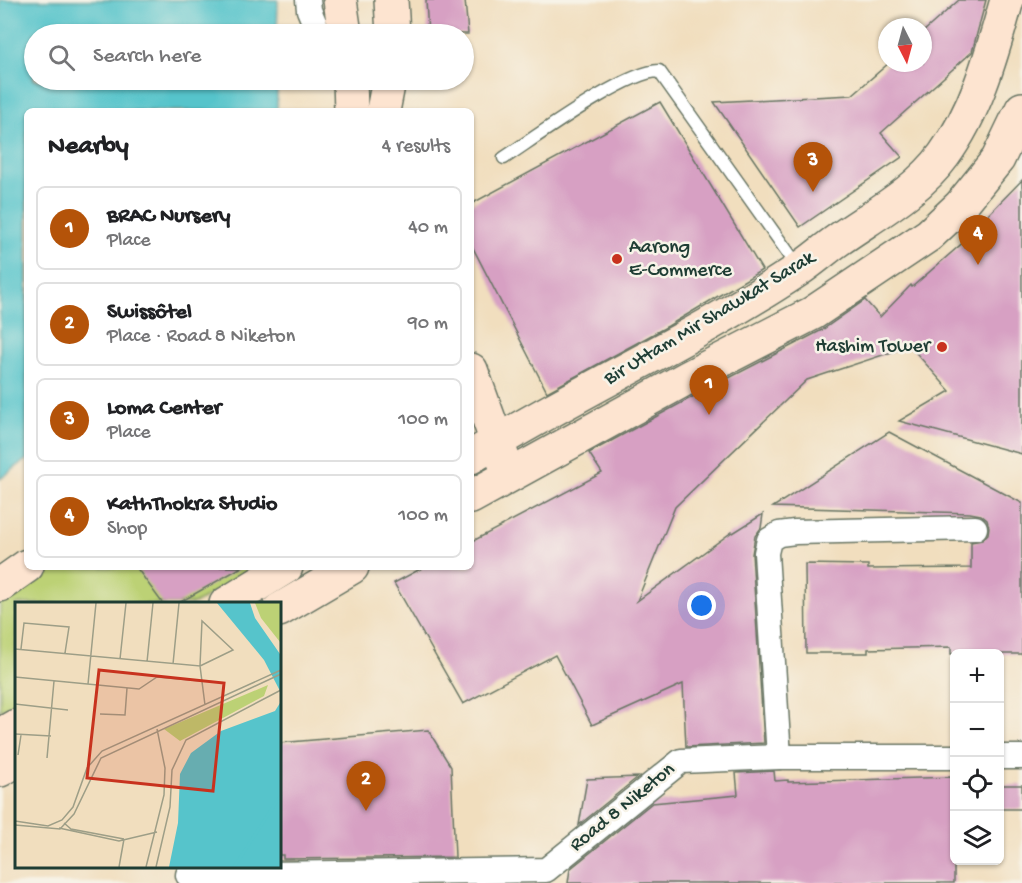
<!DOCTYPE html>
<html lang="en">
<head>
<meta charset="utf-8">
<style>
	:root { --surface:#fff; --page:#f2f2f2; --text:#202124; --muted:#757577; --line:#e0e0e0; --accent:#b45309 }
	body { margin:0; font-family:"Gochi Hand",sans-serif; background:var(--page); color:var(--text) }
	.controls { position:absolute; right:18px; bottom:18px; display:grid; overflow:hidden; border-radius:9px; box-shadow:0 2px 4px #0004 }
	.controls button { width:54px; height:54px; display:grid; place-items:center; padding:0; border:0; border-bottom:2px solid var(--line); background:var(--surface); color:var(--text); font:30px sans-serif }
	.compass { position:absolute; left:878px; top:18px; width:54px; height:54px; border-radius:50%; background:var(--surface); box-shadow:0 2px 4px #0004; rotate:174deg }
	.you { position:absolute; left:702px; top:606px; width:21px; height:21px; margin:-15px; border:4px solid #fff; border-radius:50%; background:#1a73e8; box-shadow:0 0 0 9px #1a73e833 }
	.badge { display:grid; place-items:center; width:39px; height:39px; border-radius:50%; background:var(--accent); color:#fff; font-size:20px; font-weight:700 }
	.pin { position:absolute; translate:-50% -50px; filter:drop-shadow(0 2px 3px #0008) }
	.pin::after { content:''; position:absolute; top:32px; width:21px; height:18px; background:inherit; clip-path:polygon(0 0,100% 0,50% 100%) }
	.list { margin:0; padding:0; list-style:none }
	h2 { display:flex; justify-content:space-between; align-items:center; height:78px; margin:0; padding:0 24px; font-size:26px }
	h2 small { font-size:20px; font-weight:400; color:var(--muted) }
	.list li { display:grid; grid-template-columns:39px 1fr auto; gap:18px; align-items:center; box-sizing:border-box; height:84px; margin:0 12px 12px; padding:0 12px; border:2px solid var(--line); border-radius:9px }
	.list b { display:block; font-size:22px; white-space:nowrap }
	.list p { margin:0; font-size:20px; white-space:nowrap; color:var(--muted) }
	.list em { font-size:20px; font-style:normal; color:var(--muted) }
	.icon { flex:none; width:33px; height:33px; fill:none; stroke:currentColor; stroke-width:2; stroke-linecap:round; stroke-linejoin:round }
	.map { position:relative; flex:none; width:1022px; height:883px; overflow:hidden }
	.search { position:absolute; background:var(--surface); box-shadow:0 2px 4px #0004; left:24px; top:24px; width:450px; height:66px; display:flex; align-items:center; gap:15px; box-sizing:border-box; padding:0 21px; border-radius:33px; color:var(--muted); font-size:22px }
	.panel { position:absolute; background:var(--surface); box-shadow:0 2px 4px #0004; left:24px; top:108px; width:450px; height:462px; border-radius:9px }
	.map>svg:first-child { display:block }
	.green { fill:#bcd175; stroke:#6e8754; stroke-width:1.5 }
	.water { fill:#56c4cb; stroke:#3a8080; stroke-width:1.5 }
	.building { fill:#d7a0c3 }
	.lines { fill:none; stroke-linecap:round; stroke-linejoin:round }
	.lane-casing { stroke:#687564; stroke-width:15 }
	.street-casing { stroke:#687564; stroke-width:27 }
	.secondary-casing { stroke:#687564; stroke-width:36 }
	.lane { stroke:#fff; stroke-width:12 }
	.street { stroke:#fff; stroke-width:24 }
	.secondary { stroke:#fde4d0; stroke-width:33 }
	.poi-dot { fill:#c8321e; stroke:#f7f3e8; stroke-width:2 }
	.labels { text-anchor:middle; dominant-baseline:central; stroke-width:5; stroke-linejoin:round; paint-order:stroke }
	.poi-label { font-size:20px; fill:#1f3d34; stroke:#f7f3e8; text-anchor:start }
	.street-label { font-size:20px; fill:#1f3d34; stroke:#f7f3e8 }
	.inset-river { fill:none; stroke:#56c4cb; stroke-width:3 }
	.inset-road { fill:none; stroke:#9d9e87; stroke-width:1.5 }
	.view { fill:#c8321e; fill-opacity:0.15; stroke:#c8321e; stroke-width:3 }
	.inset-edge { fill:none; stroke:#1f3d34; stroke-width:3 }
</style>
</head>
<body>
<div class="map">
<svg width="1022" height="883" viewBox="0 0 1022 883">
	<rect width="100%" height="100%" fill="#f7f3e8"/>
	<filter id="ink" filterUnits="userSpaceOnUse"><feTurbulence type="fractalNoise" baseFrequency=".0167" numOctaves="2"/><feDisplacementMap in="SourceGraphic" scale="12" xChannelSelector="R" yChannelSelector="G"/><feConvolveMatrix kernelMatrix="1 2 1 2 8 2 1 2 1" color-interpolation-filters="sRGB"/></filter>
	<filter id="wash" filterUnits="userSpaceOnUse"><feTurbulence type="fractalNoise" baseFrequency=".008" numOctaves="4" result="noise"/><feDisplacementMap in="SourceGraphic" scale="24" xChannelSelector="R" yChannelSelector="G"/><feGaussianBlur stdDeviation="1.35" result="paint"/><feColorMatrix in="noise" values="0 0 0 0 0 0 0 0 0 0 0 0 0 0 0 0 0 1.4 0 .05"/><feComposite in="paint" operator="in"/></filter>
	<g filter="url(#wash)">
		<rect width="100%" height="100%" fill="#f1debe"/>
		<path class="green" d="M29 567H260L194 604H16V702L0 711V586Z"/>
		<path class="water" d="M0 0H278L277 34H34V80H277V111H27V459L0 479Z"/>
		<g id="blocks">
			<g class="building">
				<path d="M426 0H465L468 34H428Z"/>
				<path d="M959 0H986L972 52 881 133 902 157 800 227 714 102 852 95 889 63H923V32Z"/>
				<path d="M660 102 762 270 668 326 547 392 471 244V204Z"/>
				<path d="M1022 180V454L899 421 950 391 910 346 807 380 675 507 637 601 732 532 733 533 763 514 761 528 755 536 752 554 764 743 686 747 683 684 592 725 555 655 463 704 394 583 424 567H471V542L602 473 589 453 696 395 822 330 865 300 880 317 911 285 912 287 989 220 986 217Z"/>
				<path d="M889 432 1022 503V654H951V647L868 649V653H806L805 564 868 565V569L971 568V542L982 540 988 534 989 527 987 520 981 515 970 513 773 507Z"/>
				<path d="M136 567H242L177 604H163Z"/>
				<path d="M428 730 451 767 455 857 283 859V855H279V743Z"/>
				<path d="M774 771 775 781 788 780V782L954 777V883H568L570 869 652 803 738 795 736 773Z"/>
				<path d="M638 777 579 825 587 779Z"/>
				<rect x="999" y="785" width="23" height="24"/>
			</g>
		</g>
	</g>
	<g filter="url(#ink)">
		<use href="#blocks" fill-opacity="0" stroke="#687564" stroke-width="1.5"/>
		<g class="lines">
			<defs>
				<path id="lane" d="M504 158C536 137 626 71 659 71L799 268"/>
				<g id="street">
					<path d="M308 0 309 10 319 34"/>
					<path d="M779 757 766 553 769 540 779 534 795 532 975 528"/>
					<path d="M1000 757H1022"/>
					<path d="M188 875 546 870 681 761 779 757H954"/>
				</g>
				<g id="secondary">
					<path d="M340 0 345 34"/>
					<path d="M391 0 393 34"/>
					<path d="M350 80 351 111"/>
					<path d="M383 111 389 80"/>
					<path d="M471 370 504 461"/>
					<path d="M471 457C578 391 694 339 798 270 812 261 825 249 838 240 875 214 918 191 944 155 977 110 992 53 1007 0"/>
					<path d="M471 497 687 378 813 313 929 235 960 206 998 159 1022 109"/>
					<path d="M0 585 27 566"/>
					<path d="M226 604 286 567"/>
					<path d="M279 610 352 567"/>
					<path d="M0 735 16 726"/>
					<path d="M0 770 16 761"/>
				</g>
			</defs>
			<use href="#lane" class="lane-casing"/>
			<use href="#street" class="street-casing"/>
			<use href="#secondary" class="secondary-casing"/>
			<use href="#lane" class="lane"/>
			<use href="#street" class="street"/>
			<use href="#secondary" class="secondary"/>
		</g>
	</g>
	<g class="poi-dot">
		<circle cx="617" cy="259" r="6"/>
		<circle cx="942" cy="347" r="6"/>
	</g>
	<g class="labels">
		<g class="poi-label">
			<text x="629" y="248">Aarong<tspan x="629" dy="23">E-Commerce</tspan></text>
			<text x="930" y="347" text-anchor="end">Hashim Tower</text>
		</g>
		<g class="street-label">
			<text transform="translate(710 319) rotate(-31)">Bir Uttam Mir Shawkat Sarak</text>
			<text transform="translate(623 808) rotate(-39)">Road 8 Niketon</text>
		</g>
	</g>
	<g transform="translate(15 602)">
		<rect width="266" height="266" fill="#f1debe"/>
		<path d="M240 1H265V40L246 16ZM253 83 249 94 165 139 149 127Z" fill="#bcd175"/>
		<path d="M202 1H235L240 16 265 52V89L249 58ZM265 101V265H154L163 221 165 172 176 151 206 129 260 109Z" fill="#56c4cb"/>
		<path class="inset-river" d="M219 265 266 193"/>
		<path class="inset-road" d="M0 47 185 64 187 19 218 48 185 64 190 103M6 47 9 21 54 25 50 51M105 57 111 1M132 60 138 1M158 62 164 1M0 75 124 87 142 75 186 79M73 82 81 1M0 102 53 108M85 112 110 113 112 86M0 132 36 134M3 153 6 133M32 156 39 79M0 219 33 224 47 218 58 205 72 166 87 149 266 68M49 221 56 227 109 237M0 223 45 227 59 212 86 156 266 72M44 226 104 239 142 230M104 265 109 237M131 265 149 193 150 166 142 127M141 265 155 205 157 168 171 138 266 88"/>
		<path class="view" d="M84 68 209 81 198 189 72 176Z"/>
		<rect width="266" height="266" class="inset-edge"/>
	</g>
</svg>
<div class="controls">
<button>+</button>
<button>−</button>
<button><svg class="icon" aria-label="locate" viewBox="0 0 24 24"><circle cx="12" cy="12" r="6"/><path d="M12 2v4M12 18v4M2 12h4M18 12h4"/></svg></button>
<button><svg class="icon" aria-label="layers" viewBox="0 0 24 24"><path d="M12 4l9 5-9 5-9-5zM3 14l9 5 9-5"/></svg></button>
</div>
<svg class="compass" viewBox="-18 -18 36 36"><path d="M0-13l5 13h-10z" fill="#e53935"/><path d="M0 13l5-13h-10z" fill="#757577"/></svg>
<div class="you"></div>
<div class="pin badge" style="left:709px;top:415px">1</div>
<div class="pin badge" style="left:366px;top:811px">2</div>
<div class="pin badge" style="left:813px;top:192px">3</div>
<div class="pin badge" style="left:978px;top:265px">4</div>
<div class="search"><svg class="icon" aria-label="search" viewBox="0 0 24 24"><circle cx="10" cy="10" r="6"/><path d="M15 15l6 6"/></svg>Search here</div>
<section class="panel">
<h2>Nearby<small>4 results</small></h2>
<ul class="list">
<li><span class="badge">1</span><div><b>BRAC Nursery</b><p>Place</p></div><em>40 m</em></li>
<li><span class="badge">2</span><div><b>Swissôtel</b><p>Place · Road 8 Niketon</p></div><em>90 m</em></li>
<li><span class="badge">3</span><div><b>Loma Center</b><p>Place</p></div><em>100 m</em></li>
<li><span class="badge">4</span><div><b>KathThokra Studio</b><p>Shop</p></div><em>100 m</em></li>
</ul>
</section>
</div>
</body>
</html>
